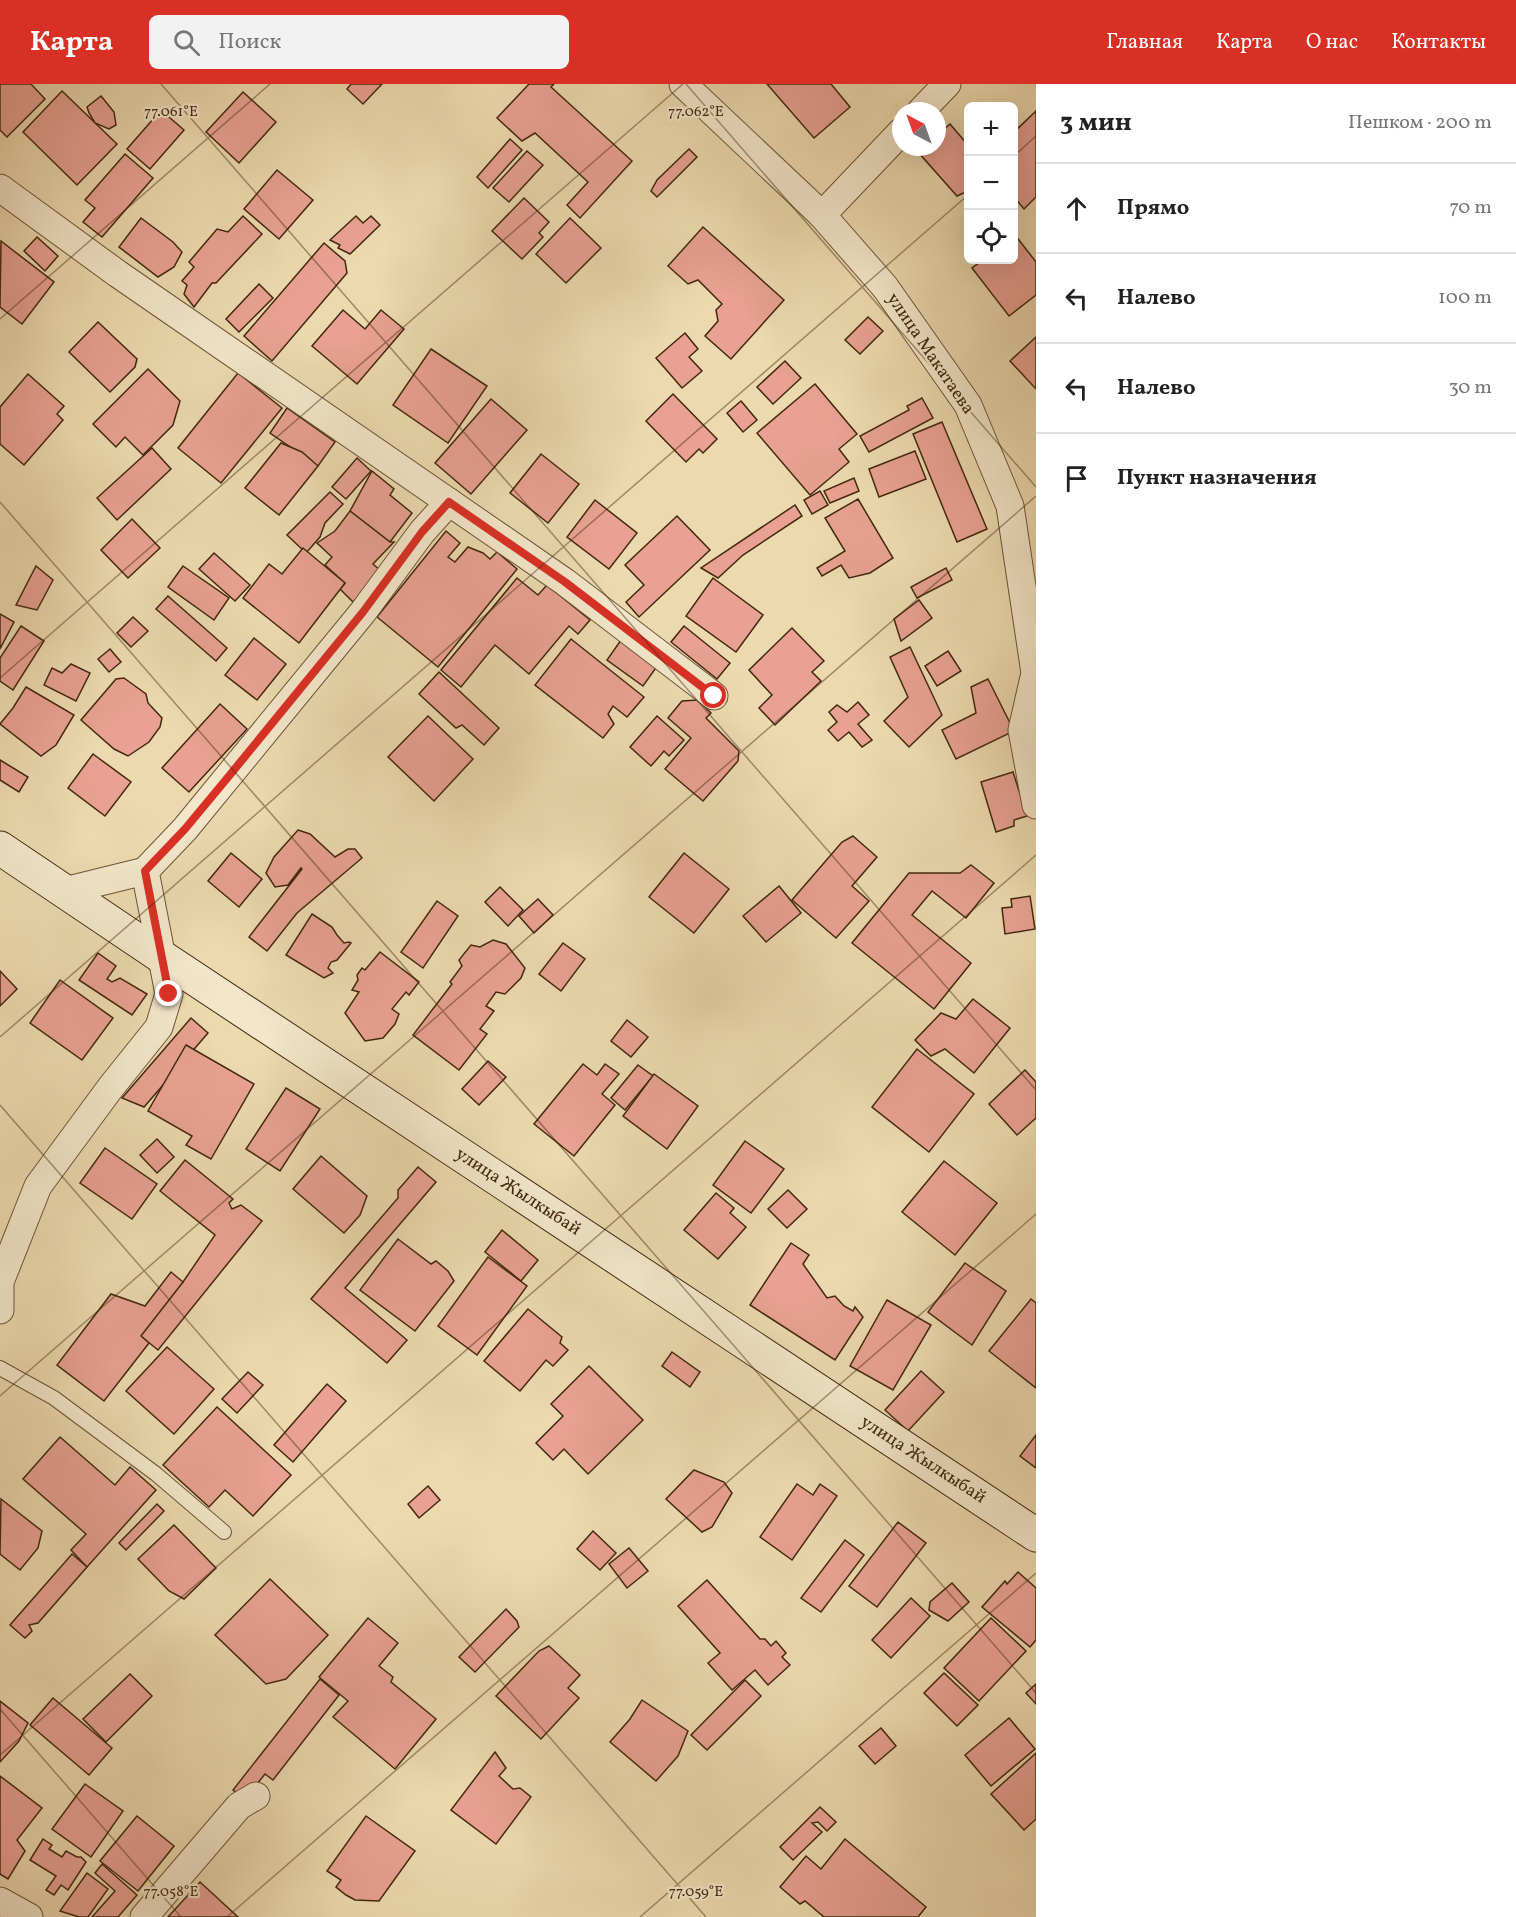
<!DOCTYPE html>
<html lang="ru">
<head>
<meta charset="utf-8">
<style>
	:root { --surface:#fff; --page:#f2f2f2; --text:#222; --muted:#767676; --line:#e0e0e0; --accent:#d93025 }
	body { margin:0; font-family:Vollkorn,serif; background:var(--page); color:var(--text) }
	.controls { position:absolute; right:18px; top:18px; display:grid; overflow:hidden; border-radius:9px; box-shadow:0 6px 24px #0002 }
	.controls button { width:54px; height:54px; display:grid; place-items:center; padding:0; border:0; border-bottom:2px solid var(--line); background:var(--surface); color:var(--text); font:30px sans-serif }
	.compass { position:absolute; left:892px; top:18px; width:54px; height:54px; border-radius:50%; background:var(--surface); box-shadow:0 6px 24px #0002; rotate:319deg }
	.stop { position:absolute; width:18px; height:18px; margin:-14px; border:4px solid #d93025; border-radius:50%; background:#fff }
	.stop.end { background:#d93025; border-color:#fff; box-shadow:0 2px 6px #0008 }
	.list { margin:0; padding:0; list-style:none }
	h2 { display:flex; justify-content:space-between; align-items:center; height:78px; margin:0; padding:0 24px; font-size:26px }
	h2 small { font-size:20px; font-weight:400; color:var(--muted) }
	.list li { display:grid; grid-template-columns:39px 1fr auto; gap:18px; align-items:center; box-sizing:border-box; height:90px; padding:0 24px; border-top:2px solid var(--line) }
	.list b { display:block; font-size:22px; white-space:nowrap }
	.list em { font-size:20px; font-style:normal; color:var(--muted) }
	.icon { flex:none; width:33px; height:33px; fill:none; stroke:currentColor; stroke-width:2; stroke-linecap:round; stroke-linejoin:round }
	.map { position:relative; flex:none; width:1036px; height:1833px; overflow:hidden }
	header { display:flex; align-items:center; gap:36px; box-sizing:border-box; height:84px; padding:0 30px; background:var(--accent); color:#fff }
	header strong { font-size:28px }
	nav { display:flex; gap:33px; margin-inline-start:auto; font-size:21px }
	.search { width:420px; height:54px; background:var(--page); display:flex; align-items:center; gap:15px; box-sizing:border-box; padding:0 21px; border-radius:9px; color:var(--muted); font-size:22px }
	main { display:flex }
	aside { flex:1; background:var(--surface) }
	.map>svg:first-child { display:block }
	.building { fill:#e8a192; stroke:#43280f; stroke-width:1.5 }
	.lines { fill:none; stroke-linecap:round; stroke-linejoin:round }
	.lane-casing { stroke:#6d5437; stroke-width:16 }
	.street-casing { stroke:#6d5437; stroke-width:29 }
	.secondary-casing { stroke:#43280f; stroke-width:35 }
	.lane { stroke:#f3e6ca; stroke-width:14 }
	.street { stroke:#f3e6ca; stroke-width:27 }
	.secondary { stroke:#f3e6ca; stroke-width:33 }
	.route { stroke:#d93025; stroke-width:8 }
	.ticks { fill:none; stroke:#43280f; stroke-width:1.5; stroke-opacity:0.45 }
	.labels { text-anchor:middle; dominant-baseline:central; stroke-width:4.5; stroke-linejoin:round; paint-order:stroke }
	.street-label { font-size:18px; fill:#43280f; stroke:#f3e6ca }
	.ticks-label { font-size:15px; text-anchor:middle; fill:#43280f; stroke:#f3e6ca; stroke-width:4.5; stroke-linejoin:round; paint-order:stroke }
</style>
</head>
<body>
<header>
<strong>Карта</strong>
<div class="search"><svg class="icon" aria-label="search" viewBox="0 0 24 24"><circle cx="10" cy="10" r="6"/><path d="M15 15l6 6"/></svg>Поиск</div>
<nav><a>Главная</a><a>Карта</a><a>О нас</a><a>Контакты</a></nav>
</header>
<main>
<div class="map">
<svg width="1036" height="1833" viewBox="0 0 1036 1833">
	<rect width="100%" height="100%" fill="#ecd9ae"/>
	<filter id="stains"><feTurbulence type="fractalNoise" baseFrequency=".00333" numOctaves="4"/><feColorMatrix values="0 0 0 0 .2 0 0 0 0 .09 0 0 0 0 .02 0 0 0 .5 -.17"/></filter>
	<radialGradient id="worn" r=".72"><stop offset=".6" stop-color="#630" stop-opacity="0"/><stop offset="1" stop-color="#630" stop-opacity=".3"/></radialGradient>
	<g class="building">
		<polygon points="0,0 31,0 45,15 7,53 0,46"/>
		<polygon points="351,0 382,0 363,20 347,5"/>
		<polygon points="529,0 554,0 551,3 632,77 580,134 567,121 588,98 535,49 522,57 497,34"/>
		<polygon points="767,0 831,0 850,23 814,54"/>
		<polygon points="62,7 117,60 77,101 23,48"/>
		<polygon points="243,8 276,38 239,79 206,48"/>
		<polygon points="101,12 114,28 116,41 109,45 95,39 89,29 87,23"/>
		<polygon points="161,26 184,46 150,85 127,65"/>
		<polygon points="1036,27 1036,113 1024,125 1014,113 1014,48"/>
		<polygon points="950,40 968,61 968,107 957,112 918,68 924,63 937,63 937,51"/>
		<polygon points="510,55 522,66 488,104 477,93"/>
		<polygon points="689,65 697,73 657,113 651,107 657,96"/>
		<polygon points="527,67 543,81 509,118 493,104"/>
		<polygon points="125,70 153,94 102,153 83,138 95,124 85,116"/>
		<polygon points="277,86 313,116 279,155 244,125"/>
		<polygon points="524,114 549,138 539,149 543,153 522,175 492,147"/>
		<polygon points="243,132 262,150 216,199 212,199 194,223 184,210 187,201 182,197 194,183 189,178 217,145 228,148"/>
		<polygon points="356,132 363,139 371,132 380,141 350,170 338,164 340,161 330,156"/>
		<polygon points="141,134 173,158 182,168 174,183 158,193 119,163"/>
		<polygon points="570,134 601,164 566,199 536,170"/>
		<polygon points="703,143 784,216 731,275 705,252 718,237 716,226 722,220 698,196 688,200 668,182"/>
		<polygon points="1015,151 1036,178 1036,211 1009,232 972,184 983,176 1014,176 1014,152"/>
		<polygon points="37,153 58,172 45,187 24,167"/>
		<polygon points="1,157 54,198 22,240 0,223"/>
		<polygon points="324,159 345,177 347,189 272,277 244,252"/>
		<polygon points="259,200 273,214 239,248 226,235"/>
		<polygon points="343,226 365,245 381,226 404,245 357,300 312,262"/>
		<polygon points="868,233 883,247 860,270 845,256"/>
		<polygon points="98,238 137,275 135,283 110,308 69,268"/>
		<polygon points="685,249 698,265 689,273 702,287 682,304 656,274"/>
		<polygon points="1036,253 1036,305 1010,277"/>
		<polygon points="431,265 487,302 448,359 393,321"/>
		<polygon points="785,277 801,294 773,320 757,303"/>
		<polygon points="148,285 180,317 173,341 143,371 125,353 116,363 93,340"/>
		<polygon points="238,289 282,324 221,399 178,364"/>
		<polygon points="28,290 64,322 57,330 63,336 24,381 0,360 0,323"/>
		<polygon points="815,300 857,350 839,365 849,378 810,411 757,349"/>
		<polygon points="673,310 717,355 703,369 699,365 686,378 646,337"/>
		<polygon points="922,314 933,334 869,368 860,352 909,326 907,322"/>
		<polygon points="491,315 527,346 471,410 435,379"/>
		<polygon points="741,317 757,336 743,348 727,329"/>
		<polygon points="287,324 335,358 318,382 270,349"/>
		<polygon points="942,338 987,445 957,458 913,350"/>
		<polygon points="281,359 302,368 318,382 279,431 245,404"/>
		<polygon points="152,364 171,385 117,436 97,414"/>
		<polygon points="915,367 926,395 879,413 869,385"/>
		<polygon points="541,370 579,400 548,439 510,409"/>
		<polygon points="357,374 371,387 346,415 332,403"/>
		<polygon points="372,387 394,405 390,411 412,429 390,458 350,427"/>
		<polygon points="854,394 859,407 830,419 824,407"/>
		<polygon points="820,407 828,421 812,430 804,416"/>
		<polygon points="330,408 343,420 325,439 320,453 306,469 287,451"/>
		<polygon points="858,415 893,474 870,489 849,494 841,481 822,492 817,484 845,467 825,434"/>
		<polygon points="595,416 637,449 609,485 567,453"/>
		<polygon points="795,421 802,432 743,471 718,494 701,484"/>
		<polygon points="350,427 390,458 394,458 373,480 382,488 353,518 340,505 345,499 325,481 332,473 317,459 335,447"/>
		<polygon points="677,432 710,466 639,533 626,518 644,501 625,481"/>
		<polygon points="132,435 160,464 128,494 101,466"/>
		<polygon points="446,447 460,459 448,473 455,478 468,463 483,469 490,475 497,468 517,485 438,583 377,533"/>
		<polygon points="303,464 345,499 299,559 243,514 269,480 282,490"/>
		<polygon points="214,469 250,501 235,517 199,485"/>
		<polygon points="36,482 53,496 37,526 16,521"/>
		<polygon points="183,482 229,514 214,536 168,503"/>
		<polygon points="946,484 952,496 917,514 911,503"/>
		<polygon points="517,494 538,511 547,501 590,536 578,550 569,542 529,590 495,561 461,603 441,586"/>
		<polygon points="713,494 763,531 736,568 686,532"/>
		<polygon points="168,512 227,564 216,577 156,525"/>
		<polygon points="919,516 932,534 901,557 894,535"/>
		<polygon points="0,530 14,538 0,565"/>
		<polygon points="133,533 148,547 131,563 117,549"/>
		<polygon points="21,542 44,557 13,606 0,597 0,574"/>
		<polygon points="684,542 730,579 717,595 671,558"/>
		<polygon points="792,544 824,577 812,588 821,597 775,641 759,624 772,611 749,586"/>
		<polygon points="254,554 286,580 257,616 225,591"/>
		<polygon points="571,555 644,613 627,633 613,622 608,630 614,640 603,654 535,601"/>
		<polygon points="621,556 658,581 643,602 607,576"/>
		<polygon points="910,563 942,631 909,663 884,637 908,613 890,573"/>
		<polygon points="110,565 121,578 109,588 98,575"/>
		<polygon points="948,567 961,587 937,602 925,582"/>
		<polygon points="71,580 90,589 76,617 44,601 52,584 62,589"/>
		<polygon points="439,588 499,644 484,661 462,641 456,644 419,610"/>
		<polygon points="124,594 146,610 148,619 162,634 160,643 149,658 128,672 114,665 81,636 116,595"/>
		<polygon points="988,595 1014,647 956,675 942,646 976,629 971,603"/>
		<polygon points="26,603 74,631 56,661 41,672 0,640 13,624"/>
		<polygon points="698,616 711,629 706,634 739,667 738,677 703,717 665,685 691,654 668,634 682,617"/>
		<polygon points="858,618 869,631 858,640 872,656 862,663 849,648 838,657 828,646 837,638 829,628 837,621 847,628"/>
		<polygon points="220,620 247,645 189,708 162,684"/>
		<polygon points="428,632 473,675 434,717 388,673"/>
		<polygon points="657,632 684,656 669,672 664,667 651,682 630,663"/>
		<polygon points="93,670 131,698 105,732 68,704"/>
		<polygon points="0,676 28,693 19,708 0,696"/>
		<polygon points="1013,688 1027,732 1014,736 1014,742 996,748 981,698"/>
		<polygon points="298,746 310,750 335,773 348,765 355,765 362,774 297,829 267,867 249,853 302,785 301,784 288,801 275,803 266,789 274,773"/>
		<polygon points="853,752 877,773 852,802 869,817 836,854 792,816 842,758"/>
		<polygon points="231,769 262,795 239,823 208,797"/>
		<polygon points="684,769 729,805 694,849 649,813"/>
		<polygon points="971,781 994,799 966,834 932,807 912,831 971,879 934,925 852,859 909,789 960,789"/>
		<polygon points="779,802 801,829 766,858 743,832"/>
		<polygon points="500,803 523,826 508,842 485,818"/>
		<polygon points="1030,812 1035,845 1005,850 1002,824 1012,823 1011,815"/>
		<polygon points="538,815 553,831 534,849 519,832"/>
		<polygon points="437,817 458,832 423,884 401,868"/>
		<polygon points="312,830 332,843 337,851 344,859 349,858 351,859 337,876 331,878 328,884 333,889 324,894 286,871"/>
		<polygon points="493,856 506,860 525,884 521,894 505,910 496,908 486,922 494,927 480,945 487,950 459,986 413,951 452,900 450,898 462,882 459,876 471,861 480,863"/>
		<polygon points="563,859 585,875 561,907 539,890"/>
		<polygon points="380,868 419,898 409,911 406,908 392,925 399,930 395,940 383,954 365,957 345,929 359,908 352,906 358,896 357,891 362,884 365,886"/>
		<polygon points="98,869 116,882 107,895 112,898 120,894 147,910 132,931 79,896"/>
		<polygon points="0,887 17,905 0,922"/>
		<polygon points="60,896 113,934 82,976 30,939"/>
		<polygon points="973,915 1010,944 974,989 945,965 931,972 915,956 941,929 956,935"/>
		<polygon points="191,934 208,949 144,1023 122,1014"/>
		<polygon points="627,936 648,953 631,973 611,957"/>
		<polygon points="186,961 254,1000 211,1075 186,1061 192,1052 148,1027"/>
		<polygon points="917,965 974,1010 929,1068 872,1023"/>
		<polygon points="488,977 506,993 479,1021 462,1005"/>
		<polygon points="583,980 597,991 605,980 619,990 602,1010 615,1021 574,1072 534,1040"/>
		<polygon points="638,981 653,992 625,1026 611,1014"/>
		<polygon points="1025,986 1036,998 1036,1034 1017,1051 989,1020"/>
		<polygon points="654,990 698,1022 667,1065 623,1032"/>
		<polygon points="286,1004 320,1025 280,1087 246,1065"/>
		<polygon points="157,1055 174,1073 157,1089 140,1071"/>
		<polygon points="745,1057 784,1085 751,1129 713,1101"/>
		<polygon points="105,1064 157,1100 132,1135 80,1099"/>
		<polygon points="321,1072 367,1112 360,1131 344,1149 293,1105"/>
		<polygon points="185,1076 233,1115 229,1119 232,1125 241,1121 262,1137 158,1266 136,1248 183,1198 215,1151 160,1107"/>
		<polygon points="944,1077 997,1119 955,1171 902,1128"/>
		<polygon points="418,1083 436,1098 345,1204 407,1256 387,1279 311,1215 398,1114 398,1106"/>
		<polygon points="788,1106 807,1125 787,1144 768,1125"/>
		<polygon points="716,1109 734,1124 730,1129 746,1143 718,1175 684,1146"/>
		<polygon points="502,1146 538,1176 521,1197 485,1168"/>
		<polygon points="398,1155 431,1180 436,1177 448,1187 454,1197 415,1247 360,1206"/>
		<polygon points="791,1159 809,1171 803,1180 827,1214 835,1212 844,1222 853,1227 855,1223 863,1233 835,1276 750,1221"/>
		<polygon points="488,1173 527,1202 477,1271 438,1242"/>
		<polygon points="965,1179 1006,1207 972,1261 928,1228"/>
		<polygon points="171,1188 183,1198 141,1252 149,1259 104,1317 57,1281 111,1210 145,1222"/>
		<polygon points="1031,1215 1036,1219 1036,1304 989,1267"/>
		<polygon points="887,1216 931,1241 893,1306 850,1282"/>
		<polygon points="528,1225 562,1253 560,1259 568,1266 553,1282 546,1276 520,1307 484,1277"/>
		<polygon points="167,1263 214,1305 174,1350 126,1307"/>
		<polygon points="672,1268 700,1288 690,1303 662,1282"/>
		<polygon points="589,1282 643,1336 588,1390 564,1365 553,1376 536,1359 563,1332 551,1320"/>
		<polygon points="921,1287 944,1308 908,1347 885,1326"/>
		<polygon points="248,1288 263,1301 237,1329 222,1315"/>
		<polygon points="327,1300 346,1317 293,1378 274,1361"/>
		<polygon points="217,1323 291,1391 253,1432 225,1406 209,1423 163,1381"/>
		<polygon points="1036,1351 1036,1384 1020,1372"/>
		<polygon points="60,1353 115,1401 130,1383 156,1406 87,1483 71,1466 86,1450 23,1395"/>
		<polygon points="694,1386 724,1398 732,1409 712,1443 702,1448 666,1415"/>
		<polygon points="797,1400 813,1411 820,1400 837,1412 792,1476 760,1453"/>
		<polygon points="428,1402 440,1416 419,1434 408,1420"/>
		<polygon points="1,1415 42,1447 38,1464 20,1486 0,1470"/>
		<polygon points="157,1420 164,1427 126,1466 119,1459"/>
		<polygon points="898,1438 926,1459 877,1523 849,1502"/>
		<polygon points="174,1441 216,1484 184,1515 169,1507 138,1475"/>
		<polygon points="593,1447 616,1469 600,1486 577,1465"/>
		<polygon points="845,1456 864,1471 821,1528 801,1514"/>
		<polygon points="629,1464 648,1487 627,1504 609,1480"/>
		<polygon points="72,1470 87,1483 38,1539 29,1541 32,1547 25,1554 10,1541"/>
		<polygon points="1018,1488 1036,1504 1036,1556 1030,1563 982,1523 1005,1497 1007,1500"/>
		<polygon points="270,1495 328,1551 286,1595 266,1600 215,1551"/>
		<polygon points="707,1496 760,1555 765,1555 771,1562 776,1557 786,1569 782,1573 790,1581 768,1601 755,1586 732,1606 708,1579 720,1569 678,1522"/>
		<polygon points="952,1499 969,1518 948,1537 929,1526 930,1518"/>
		<polygon points="911,1514 930,1532 891,1574 872,1556"/>
		<polygon points="506,1525 517,1537 519,1543 475,1588 459,1573"/>
		<polygon points="368,1534 398,1559 379,1582 393,1593 391,1598 436,1635 395,1685 333,1633 348,1617 319,1593"/>
		<polygon points="991,1534 1026,1567 979,1617 944,1584"/>
		<polygon points="549,1562 580,1591 568,1604 579,1614 541,1655 496,1612 539,1567"/>
		<polygon points="944,1589 978,1621 957,1642 924,1609"/>
		<polygon points="130,1590 152,1612 106,1658 83,1635"/>
		<polygon points="320,1595 339,1611 273,1696 265,1690 245,1715 233,1706"/>
		<polygon points="745,1596 761,1612 707,1666 691,1651"/>
		<polygon points="1036,1600 1036,1620 1026,1609"/>
		<polygon points="53,1614 112,1664 89,1691 30,1641"/>
		<polygon points="642,1616 688,1647 678,1672 656,1697 610,1658 630,1635"/>
		<polygon points="0,1617 28,1639 19,1657 0,1678"/>
		<polygon points="1009,1634 1035,1665 991,1702 965,1671"/>
		<polygon points="881,1644 896,1662 875,1680 859,1662"/>
		<polygon points="495,1668 506,1684 499,1692 513,1705 520,1704 531,1713 496,1760 451,1726"/>
		<polygon points="1036,1669 1036,1735 1024,1746 991,1710"/>
		<polygon points="0,1692 42,1724 17,1756 25,1767 8,1795 0,1790"/>
		<polygon points="85,1700 123,1727 91,1773 52,1745"/>
		<polygon points="820,1723 836,1738 827,1747 818,1738 812,1739 822,1748 793,1776 780,1763"/>
		<polygon points="137,1732 174,1762 138,1807 100,1777"/>
		<polygon points="366,1732 415,1767 379,1817 355,1816 346,1811 336,1803 341,1796 327,1787"/>
		<polygon points="43,1755 52,1761 49,1765 62,1773 66,1767 77,1773 81,1773 86,1778 68,1806 61,1801 54,1811 46,1806 56,1792 30,1776"/>
		<polygon points="845,1755 926,1823 918,1833 824,1833 805,1817 800,1820 780,1803 806,1772 821,1785"/>
		<polygon points="102,1780 137,1811 118,1833 92,1833 115,1807 95,1789"/>
		<polygon points="87,1789 108,1805 88,1833 79,1833 60,1827"/>
		<polygon points="200,1798 238,1833 168,1833"/>
	</g>
	<g class="lines">
		<g class="lane-casing">
			<polyline id="lane" points="0,1284 54,1314 156,1390 224,1448"/>
		</g>
		<g class="street-casing">
			<g id="street">
				<polyline points="683,0 822,131 885,203 968,321 1010,422 1035,589 1022,646 1036,721"/>
				<polyline points="921,27 947,0"/>
				<polyline points="0,104 118,190 565,498 714,612"/>
				<polyline points="822,131 901,48"/>
				<polyline points="64,807 145,787"/>
				<polyline points="0,1226 0,1198 38,1102 111,1003 159,943 169,910 145,787 185,745 363,528 422,448 449,418"/>
				<polyline points="0,1817 29,1833"/>
				<polyline points="144,1833 239,1722 256,1712"/>
			</g>
		</g>
		<g class="secondary-casing">
			<polyline id="secondary" points="0,764 162,873 1036,1451"/>
		</g>
		<use href="#lane" class="lane"/>
		<use href="#street" class="street"/>
		<use href="#secondary" class="secondary"/>
	</g>
	<g class="lines">
		<polyline class="route" points="169,910 145,787 185,745 229,692 363,528 422,448 449,418 565,498 714,612"/>
	</g>
	<path class="ticks" d="M161,0l875,1006M686,0l350,403M1014,72l22,-20M0,235l270,-235M0,418l1036,1191M0,594l683,-594M0,953l968,-842M0,1021l706,812M0,1312l1036,-900M0,1625l181,208M0,1671l1036,-900M227,1833l809,-703M640,1833l396,-344"/>
	<g class="labels">
		<g class="street-label">
			<text transform="translate(930 270) rotate(56)">улица Макатаева</text>
			<text transform="translate(518 1108) rotate(33)">улица Жылкыбай</text>
			<text transform="translate(923 1376) rotate(33)">улица Жылкыбай</text>
		</g>
	</g>
	<g class="ticks-label">
		<text x="171" y="32">77.061°E</text>
		<text x="696" y="32">77.062°E</text>
		<text x="171" y="1812">77.058°E</text>
		<text x="696" y="1812">77.059°E</text>
	</g>
	<rect width="100%" height="100%" filter="url(#stains)"/>
	<rect width="100%" height="100%" fill="url(#worn)"/>
</svg>
<div class="controls">
<button>+</button>
<button>−</button>
<button><svg class="icon" aria-label="locate" viewBox="0 0 24 24"><circle cx="12" cy="12" r="6"/><path d="M12 2v4M12 18v4M2 12h4M18 12h4"/></svg></button>
</div>
<svg class="compass" viewBox="-18 -18 36 36"><path d="M0-13l5 13h-10z" fill="#e53935"/><path d="M0 13l5-13h-10z" fill="#767676"/></svg>
<div class="stop" style="left:714px;top:612px"></div>
<div class="stop end" style="left:169px;top:910px"></div>
</div>
<aside>
<h2>3 мин<small>Пешком · 200 m</small></h2>
<ul class="list">
<li><svg class="icon" aria-label="ahead" viewBox="0 0 24 24"><path d="M12 20V5M6 11l6-6 6 6"/></svg><div><b>Прямо</b></div><em>70 m</em></li>
<li><svg class="icon" aria-label="left" viewBox="0 0 24 24"><path d="M17 20v-9H6M10 6l-5 5 5 5"/></svg><div><b>Налево</b></div><em>100 m</em></li>
<li><svg class="icon" aria-label="left" viewBox="0 0 24 24"><path d="M17 20v-9H6M10 6l-5 5 5 5"/></svg><div><b>Налево</b></div><em>30 m</em></li>
<li><svg class="icon" aria-label="arrive" viewBox="0 0 24 24"><path d="M6 21V4h12l-3 4 3 4H6"/></svg><div><b>Пункт назначения</b></div></li>
</ul>
</aside>
</main>
</body>
</html>
